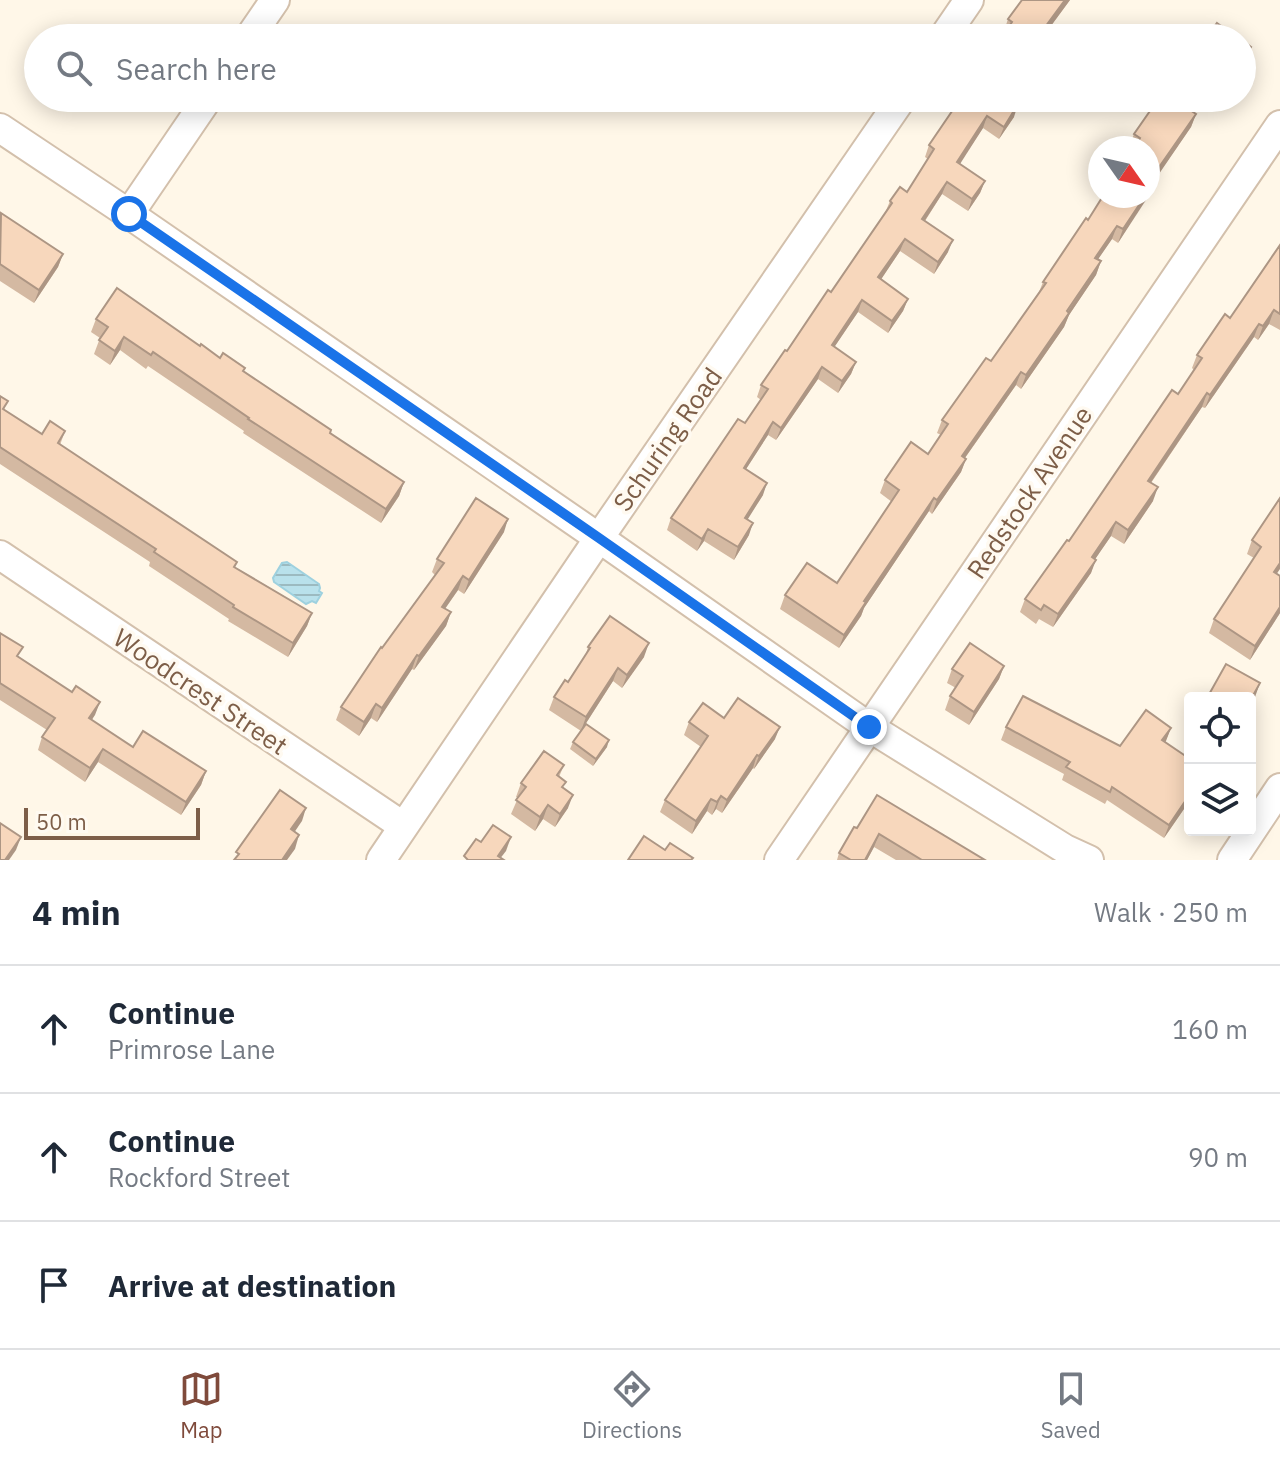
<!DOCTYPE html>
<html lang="en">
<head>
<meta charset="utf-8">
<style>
	:root { --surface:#fff; --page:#f2f2f3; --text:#1f2937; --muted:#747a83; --line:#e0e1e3; --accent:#7f4a3b }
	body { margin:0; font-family:"IBM Plex Sans",sans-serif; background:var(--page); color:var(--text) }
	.controls { position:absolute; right:24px; bottom:24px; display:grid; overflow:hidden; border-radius:8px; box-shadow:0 4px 20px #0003 }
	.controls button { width:72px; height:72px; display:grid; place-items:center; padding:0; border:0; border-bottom:2px solid var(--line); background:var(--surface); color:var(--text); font:40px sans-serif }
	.compass { position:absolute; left:1088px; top:136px; width:72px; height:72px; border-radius:50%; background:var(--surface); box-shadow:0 4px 20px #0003; rotate:124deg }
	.scale { position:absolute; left:24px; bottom:20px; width:176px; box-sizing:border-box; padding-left:8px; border:4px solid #7d5e48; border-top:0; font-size:22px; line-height:28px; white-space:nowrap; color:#7d5e48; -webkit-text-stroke:6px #fffaf1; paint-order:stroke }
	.stop { position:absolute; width:24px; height:24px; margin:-18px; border:6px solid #1a73e8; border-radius:50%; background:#fff }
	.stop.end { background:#1a73e8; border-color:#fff; box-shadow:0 2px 8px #0008 }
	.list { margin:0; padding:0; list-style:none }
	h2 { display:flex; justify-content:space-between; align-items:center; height:104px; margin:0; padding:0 32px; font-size:34px }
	h2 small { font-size:26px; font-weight:400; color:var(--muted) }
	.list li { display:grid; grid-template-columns:52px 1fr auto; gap:24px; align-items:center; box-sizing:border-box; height:128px; padding:0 32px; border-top:2px solid var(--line) }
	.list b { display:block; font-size:30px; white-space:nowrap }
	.list p { margin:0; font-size:26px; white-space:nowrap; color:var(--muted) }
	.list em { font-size:26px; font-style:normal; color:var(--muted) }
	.icon { flex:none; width:44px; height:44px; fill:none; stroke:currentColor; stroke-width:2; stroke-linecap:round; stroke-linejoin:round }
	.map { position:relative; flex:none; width:1280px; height:860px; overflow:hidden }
	.search { position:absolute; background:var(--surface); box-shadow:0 4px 20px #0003; left:24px; right:24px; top:24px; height:88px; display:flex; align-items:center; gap:20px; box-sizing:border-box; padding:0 28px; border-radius:44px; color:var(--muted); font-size:30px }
	.sheet { height:488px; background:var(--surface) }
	nav { display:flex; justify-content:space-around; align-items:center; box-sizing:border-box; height:112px; border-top:2px solid var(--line); background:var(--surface); font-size:22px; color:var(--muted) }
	nav a { display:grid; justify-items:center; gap:4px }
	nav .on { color:var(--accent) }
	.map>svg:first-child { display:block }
	.water { fill:url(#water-rules); stroke:#9ed1df; stroke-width:2 }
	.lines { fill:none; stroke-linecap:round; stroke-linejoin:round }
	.street-casing { stroke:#d3c0ac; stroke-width:32 }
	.street { stroke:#fff; stroke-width:28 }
	.wall { fill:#d4b9a2 }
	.shaded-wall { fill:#ad9684 }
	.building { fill:#f7d7bc; stroke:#ad9684; stroke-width:2 }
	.route { stroke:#1a73e8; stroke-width:10 }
	.labels { text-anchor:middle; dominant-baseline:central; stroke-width:7; stroke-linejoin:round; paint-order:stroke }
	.street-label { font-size:26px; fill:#7d5e48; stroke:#fffaf1 }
</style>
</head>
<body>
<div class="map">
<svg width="1280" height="860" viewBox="0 0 1280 860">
	<defs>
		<pattern id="water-rules" width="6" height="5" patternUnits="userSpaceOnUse" patternTransform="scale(2)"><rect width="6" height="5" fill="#b9e1eb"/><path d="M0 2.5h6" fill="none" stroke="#9cbac0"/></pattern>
	</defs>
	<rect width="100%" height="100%" fill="#fff7e8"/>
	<polygon class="water" points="287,562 319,584 320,588 319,591 322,593 316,603 312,601 306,604 274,582 273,578 282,563"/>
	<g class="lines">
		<g class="street-casing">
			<g id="street">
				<polyline points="249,38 275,0"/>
				<polyline points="943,38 969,0"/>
				<polyline points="0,128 129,214 599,538 869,727 1065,849 1089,860"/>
				<polyline points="129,214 208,98"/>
				<polyline points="0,555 403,826"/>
				<polyline points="381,860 599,538 902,98"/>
				<polyline points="779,860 1280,125"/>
				<polyline points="1232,860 1280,788"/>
			</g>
		</g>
		<use href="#street" class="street"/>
	</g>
	<g class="wall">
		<polygon points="1022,0 1070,0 1042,38 1001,38 1005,32 1004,31 1008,19"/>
		<polygon points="961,98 1014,117 999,139 983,128 959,164 985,181 980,193 968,211 942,194 925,221 948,252 934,274 900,251 881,279 908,299 903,311 888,333 858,312 834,347 856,362 851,374 838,393 818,379 776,440 768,435 746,469 763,495 747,519 749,535 734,560 704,541 697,551 667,530 671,518 745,423 761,400 757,397 761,385 831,292 885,213 890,201 907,192 928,159 925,157 929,145"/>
		<polygon points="1196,114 1191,127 1150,186 1148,194 1148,148 1129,147 1134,134"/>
		<polygon points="1103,196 1147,196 1118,243 1112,239 1098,259 1101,261 1096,275 1069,315 1064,327 1021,389 1016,385 965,458 966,459 961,472 932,514 929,511 864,608 861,616 839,648 780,609 785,595 837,583 892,502 880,493 885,480 928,454 941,435 937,433 942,420 991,361 1039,292 1043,282 1088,220"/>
		<polygon points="0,214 63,254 58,267 34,303 0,281"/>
		<polygon points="1280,245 1280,330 1269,324 1258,340 1254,337 1205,408 1202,407 1151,483 1153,501 1124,544 1111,536 1095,559 1091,573 1053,627 1039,619 1036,624 1020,612 1025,599 1178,394 1194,370 1192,368 1197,355 1230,318"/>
		<polygon points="96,319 200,346 244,371 331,430 330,433 404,482 399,496 381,523 243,433 244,431 148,366 146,369 120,350 110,365 94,354 100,338 91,332"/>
		<polygon points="0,396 5,410 42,434 65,431 60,445 237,562 235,567 312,613 307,626 288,657 228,621 229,619 149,566 150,562 0,464"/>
		<polygon points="1280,498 1277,574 1280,613 1250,660 1209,633 1214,619 1254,558 1247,554 1252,540"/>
		<polygon points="504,532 464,594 458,590 445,609 451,612 446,626 414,670 412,669 377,722 371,718 359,736 336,720 341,707 435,575 432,572 437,559"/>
		<polygon points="0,633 19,657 72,692 100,702 92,720 133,747 206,771 201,785 181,815 98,762 85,782 38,750 42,737 47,730 0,700"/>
		<polygon points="588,647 644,657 622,688 613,681 581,731 549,710 554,697 568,682 586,654"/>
		<polygon points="1004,666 999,679 969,725 945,710 950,696 956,688 947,683 952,669"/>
		<polygon points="724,718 775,739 754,769 753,768 722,813 716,809 712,815 707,811 692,834 660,812 665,800 701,747 684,735 689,722"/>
		<polygon points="1006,727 1120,746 1171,728 1165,742 1190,759 1190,808 1186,806 1164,838 1107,800 1105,804 1062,780 1064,774 1001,740"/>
		<polygon points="573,742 607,747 593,766 570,749"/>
		<polygon points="564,765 559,777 564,788 568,808 555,827 543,819 535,831 511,814 518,798 516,797 521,783"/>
		<polygon points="857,828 985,860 896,860 874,847 867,860 837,860 839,853"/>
	</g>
	<g class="shaded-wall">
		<polygon points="1065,0 1070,0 1042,38 1037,38"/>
		<polygon points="1251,47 1246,60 1242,66 1242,60"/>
		<polygon points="1018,104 1014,117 999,139 1004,127"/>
		<polygon points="1196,114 1191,127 1148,190 1148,183"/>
		<polygon points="987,116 983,128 953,175 957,162"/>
		<polygon points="985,181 980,193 968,211 972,199"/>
		<polygon points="947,182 942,194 918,231 922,219"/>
		<polygon points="1145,196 1147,196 1146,200 1118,243 1123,229"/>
		<polygon points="1117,226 1112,239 1090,271 1095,258"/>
		<polygon points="905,239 900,251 874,290 878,277"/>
		<polygon points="953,240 948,252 934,274 938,262"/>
		<polygon points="63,254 58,267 34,303 39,290"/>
		<polygon points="1101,261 1096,275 1069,315 1064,327 1021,389 1026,375"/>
		<polygon points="908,299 903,311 888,333 892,321"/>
		<polygon points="862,300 858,312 827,358 832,345"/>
		<polygon points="1274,310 1269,324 1258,340 1263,326"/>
		<polygon points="1259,324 1254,337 1205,408 1210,395"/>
		<polygon points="124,337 120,350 110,365 115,351"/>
		<polygon points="856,362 851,374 838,393 842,381"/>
		<polygon points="822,367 818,379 776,440 781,428"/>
		<polygon points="1021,372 1016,385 957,469 962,456"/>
		<polygon points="1207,393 1202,407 1143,494 1148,481"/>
		<polygon points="773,422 768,435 739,480 744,468"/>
		<polygon points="966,459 961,472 932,514 937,500"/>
		<polygon points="404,482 399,496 381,523 386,509"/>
		<polygon points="767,483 763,495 741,530 745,518"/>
		<polygon points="1158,487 1153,501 1124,544 1128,530"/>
		<polygon points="934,498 929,511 864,608 861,616 839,648 844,635 864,601"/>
		<polygon points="508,519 504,532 464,594 469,580"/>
		<polygon points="1116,522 1111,536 1087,571 1092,557"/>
		<polygon points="753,523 749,535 734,560 738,547"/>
		<polygon points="708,529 704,541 697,551 702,539"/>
		<polygon points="1096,560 1091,573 1053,627 1058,614"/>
		<polygon points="1280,563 1280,569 1269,585 1274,572"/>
		<polygon points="463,576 458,590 437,620 442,607"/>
		<polygon points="1280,607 1280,613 1250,660 1255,646"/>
		<polygon points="451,612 446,626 414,670 419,656"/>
		<polygon points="312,613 307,626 288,657 293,643"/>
		<polygon points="649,643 644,657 622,688 627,675"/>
		<polygon points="417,655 412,669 377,722 382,708"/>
		<polygon points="1004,666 999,679 969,725 974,712"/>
		<polygon points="618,668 613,681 581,731 586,717"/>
		<polygon points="1260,683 1255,697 1250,706 1250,701"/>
		<polygon points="100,702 95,715 84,731 89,718"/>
		<polygon points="376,704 371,718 359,736 364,722"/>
		<polygon points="780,727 775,739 754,769 759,756"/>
		<polygon points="1171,728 1166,741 1157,753 1162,740"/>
		<polygon points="609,740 607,747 593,766 596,759"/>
		<polygon points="103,749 98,762 85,782 90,768"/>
		<polygon points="757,755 753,768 722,813 727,800"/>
		<polygon points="206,771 201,785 181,815 186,802"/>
		<polygon points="1190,794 1186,806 1164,838 1169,825"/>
		<polygon points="573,795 568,808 555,827 560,814"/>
		<polygon points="721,796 716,809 712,815 717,802"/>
		<polygon points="711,799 707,811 692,834 696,821"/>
		<polygon points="548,805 543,819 535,831 540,817"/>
		<polygon points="306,808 302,821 287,843 291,829"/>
		<polygon points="879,834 874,847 867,860 865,860"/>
		<polygon points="299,835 295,849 287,860 282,860"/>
		<polygon points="21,837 16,850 9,860 5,860"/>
		<polygon points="511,837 506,851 499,860 498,856"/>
	</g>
	<g class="building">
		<polygon points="1022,0 1065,0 1037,38 1001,38 1012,22 1008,19"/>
		<polygon points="1217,23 1238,38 1206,38"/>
		<polygon points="1242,40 1251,47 1242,60"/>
		<polygon points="961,98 1009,98 1018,104 1004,127 987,116 957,162 985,181 972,199 947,182 922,219 953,240 938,262 905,239 878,277 908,299 892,321 862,300 832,345 856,362 842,381 822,367 781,428 773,422 744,468 767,483 745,518 753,523 738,547 708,529 702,539 671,518 738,419 745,423 768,389 761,385 785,350 787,351 828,290 831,292 892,203 890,201 900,187 907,192 934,149 929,145"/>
		<polygon points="1159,98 1172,98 1196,114 1148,183 1148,148 1134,148 1140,138 1134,134"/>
		<polygon points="1103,196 1145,196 1123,229 1117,226 1095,258 1101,261 1067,311 1069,313 1026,375 1021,372 962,456 966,459 937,500 934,498 864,601 866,602 844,635 785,595 807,563 837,583 899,490 885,480 911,442 928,454 948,424 942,420 986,358 991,361 1046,283 1043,282 1086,218 1088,220"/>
		<polygon points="1,213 63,254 39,290 0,264"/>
		<polygon points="1280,245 1280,314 1274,310 1263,326 1259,324 1210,395 1207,393 1148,481 1158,487 1128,530 1116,522 1092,557 1096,560 1058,614 1044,605 1041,610 1025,599 1067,540 1069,541 1172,390 1178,394 1202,358 1197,355 1225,314 1230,318"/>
		<polygon points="117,288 200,346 201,344 220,358 223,353 245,368 243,371 331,430 330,433 404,482 386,509 248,419 249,418 153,352 151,355 124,337 115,351 99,340 108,327 96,319"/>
		<polygon points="0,396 8,401 3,409 42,434 50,421 65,431 58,443 237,562 234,567 312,613 293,643 233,607 234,605 154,552 156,549 0,447"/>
		<polygon points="476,498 508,519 469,580 463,576 442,607 451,612 419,656 417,655 382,708 376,704 364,722 341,707 381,647 382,648 444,563 437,559"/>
		<polygon points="1280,498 1280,563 1274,572 1280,576 1280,607 1255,646 1214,619 1261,547 1252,540"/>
		<polygon points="610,616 649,643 627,675 618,668 586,717 554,697 565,680 568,682 590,648 588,647"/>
		<polygon points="0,633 23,647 17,656 72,692 76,686 100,702 89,718 133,747 143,731 206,771 186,802 103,749 90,768 42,737 55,718 0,683"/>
		<polygon points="970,643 1004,666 974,712 950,696 963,676 952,669"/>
		<polygon points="1226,664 1260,683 1250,701 1250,698 1207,698"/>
		<polygon points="1023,696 1120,746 1146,710 1171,728 1162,740 1190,759 1190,794 1169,825 1112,787 1110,792 1066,767 1070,762 1006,727"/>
		<polygon points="738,698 780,727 759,756 757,755 727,800 721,796 717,802 711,799 696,821 665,800 708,736 689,722 703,703 724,718"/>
		<polygon points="586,724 609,740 596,759 573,742"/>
		<polygon points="544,751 564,765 557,775 566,782 562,787 573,795 560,814 548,805 540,817 516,800 526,787 521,783"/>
		<polygon points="280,790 306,808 291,829 299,835 282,860 234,860 239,854 236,852"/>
		<polygon points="877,795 985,860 922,860 879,834 865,860 851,860 839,853 854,827 857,828"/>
		<polygon points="0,823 21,837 5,860 0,860"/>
		<polygon points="493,825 511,837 498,856 504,860 468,860 464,856 476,839 481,842"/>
		<polygon points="644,836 665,850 670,843 693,858 691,860 628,860"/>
	</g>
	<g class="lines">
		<polyline class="route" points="129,214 599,538 869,727"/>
	</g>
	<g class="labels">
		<g class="street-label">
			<text transform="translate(667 439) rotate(-55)">Schuring Road</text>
			<text transform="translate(1029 492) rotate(-56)">Redstock Avenue</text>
			<text transform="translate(201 691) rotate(34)">Woodcrest Street</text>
		</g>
	</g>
</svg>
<div class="controls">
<button><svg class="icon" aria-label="locate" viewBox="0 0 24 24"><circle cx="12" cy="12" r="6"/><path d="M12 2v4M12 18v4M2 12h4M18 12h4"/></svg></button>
<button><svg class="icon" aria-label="layers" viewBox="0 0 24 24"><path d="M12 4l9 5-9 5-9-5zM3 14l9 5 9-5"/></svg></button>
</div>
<svg class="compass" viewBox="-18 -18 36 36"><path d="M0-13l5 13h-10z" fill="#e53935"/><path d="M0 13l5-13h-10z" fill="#747a83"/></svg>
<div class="scale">50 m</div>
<div class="stop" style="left:129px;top:214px"></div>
<div class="stop end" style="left:869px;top:727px"></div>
<div class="search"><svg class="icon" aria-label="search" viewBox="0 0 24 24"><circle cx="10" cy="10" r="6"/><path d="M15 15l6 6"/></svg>Search here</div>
</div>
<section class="sheet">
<h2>4 min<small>Walk · 250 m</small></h2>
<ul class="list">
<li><svg class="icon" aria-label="ahead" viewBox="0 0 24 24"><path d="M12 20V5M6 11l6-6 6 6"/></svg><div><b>Continue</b><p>Primrose Lane</p></div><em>160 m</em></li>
<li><svg class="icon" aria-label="ahead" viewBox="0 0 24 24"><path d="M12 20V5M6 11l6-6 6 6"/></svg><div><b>Continue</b><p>Rockford Street</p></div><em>90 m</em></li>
<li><svg class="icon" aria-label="arrive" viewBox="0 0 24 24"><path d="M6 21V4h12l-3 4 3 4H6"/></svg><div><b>Arrive at destination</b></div></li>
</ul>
</section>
<nav>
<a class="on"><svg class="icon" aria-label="map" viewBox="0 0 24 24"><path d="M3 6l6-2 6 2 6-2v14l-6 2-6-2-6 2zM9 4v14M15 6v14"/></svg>Map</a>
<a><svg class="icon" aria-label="directions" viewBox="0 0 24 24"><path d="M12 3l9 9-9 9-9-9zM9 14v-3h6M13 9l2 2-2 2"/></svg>Directions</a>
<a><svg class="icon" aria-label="saved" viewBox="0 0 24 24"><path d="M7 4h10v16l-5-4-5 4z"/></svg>Saved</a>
</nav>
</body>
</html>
